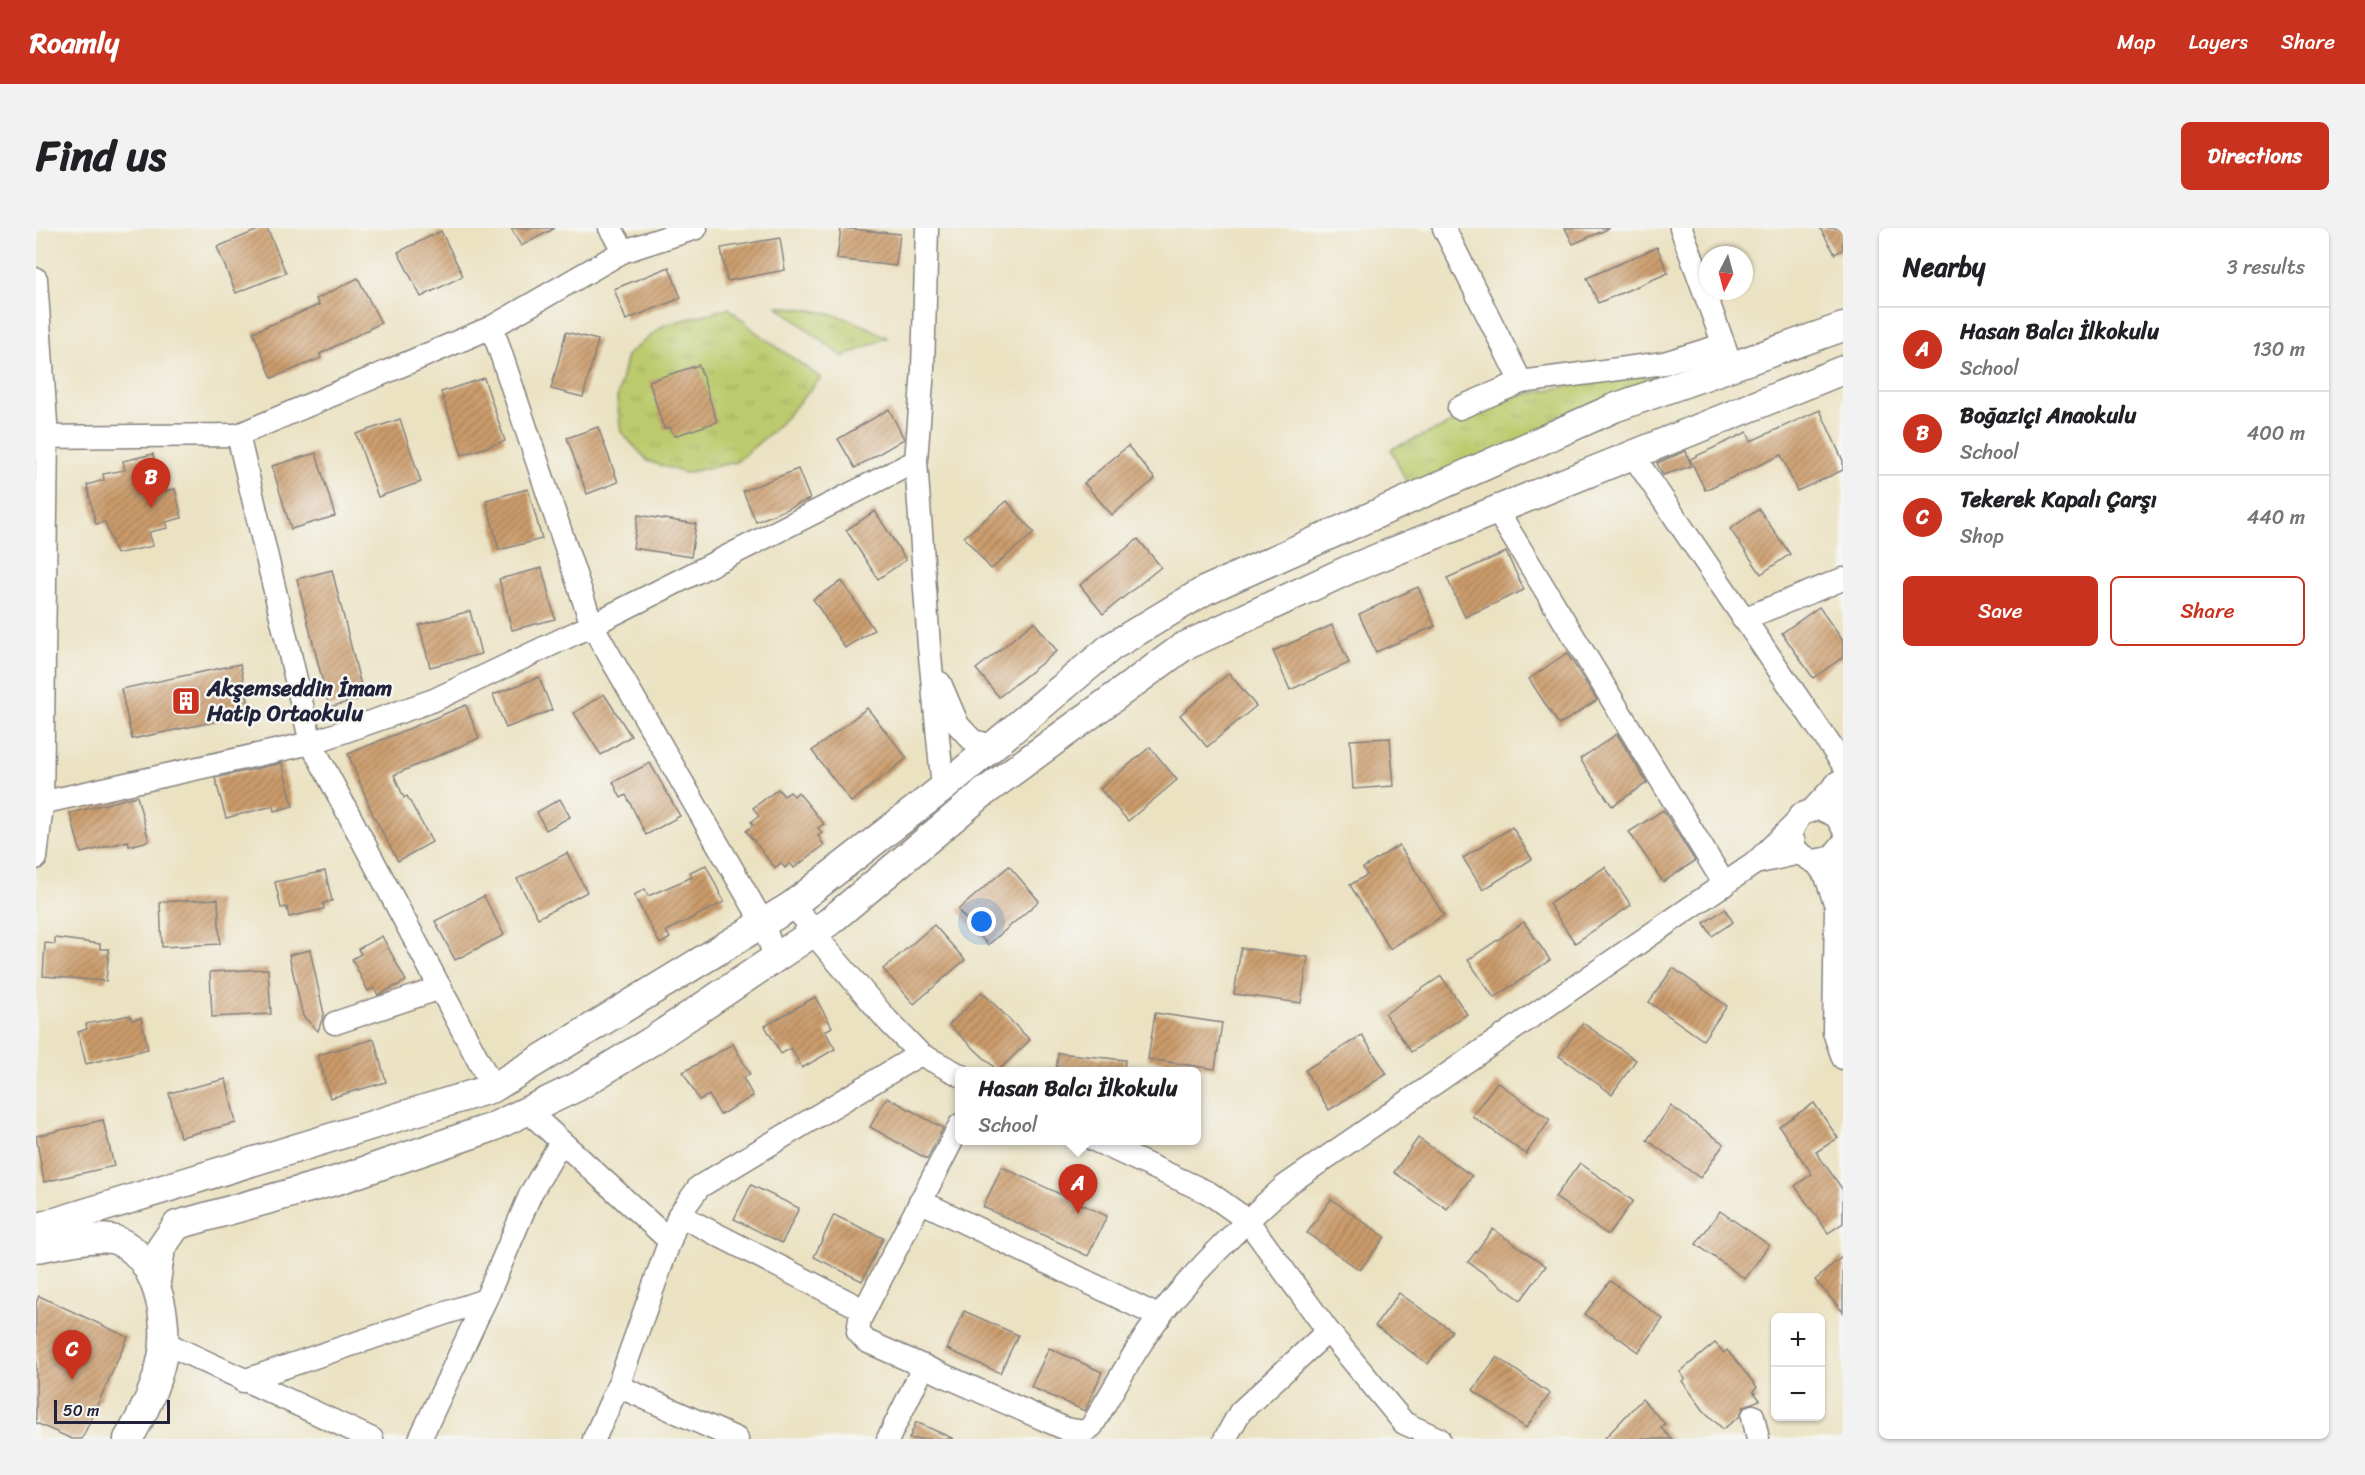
<!DOCTYPE html>
<html lang="en">
<head>
<meta charset="utf-8">
<style>
	:root { --surface:#fff; --page:#f2f2f2; --text:#202124; --muted:#757577; --line:#e0e0e0; --accent:#c8321e }
	body { margin:0; font-family:Sriracha,sans-serif; background:var(--page); color:var(--text) }
	.controls { position:absolute; right:18px; bottom:18px; display:grid; overflow:hidden; border-radius:9px; box-shadow:0 2px 4px #0004 }
	.controls button { width:54px; height:54px; display:grid; place-items:center; padding:0; border:0; border-bottom:2px solid var(--line); background:var(--surface); color:var(--text); font:30px sans-serif }
	.compass { position:absolute; left:1663px; top:18px; width:54px; height:54px; border-radius:50%; background:var(--surface); box-shadow:0 2px 4px #0004; rotate:186deg }
	.scale { position:absolute; left:18px; bottom:15px; width:116px; box-sizing:border-box; padding-left:6px; border:3px solid #22223b; border-top:0; font-size:16px; line-height:21px; white-space:nowrap; color:#22223b; -webkit-text-stroke:4px #f6f6f2; paint-order:stroke }
	.you { position:absolute; left:946px; top:694px; width:21px; height:21px; margin:-15px; border:4px solid #fff; border-radius:50%; background:#1a73e8; box-shadow:0 0 0 9px #1a73e833 }
	.badge { display:grid; place-items:center; width:39px; height:39px; border-radius:50%; background:var(--accent); color:#fff; font-size:20px; font-weight:700 }
	.pin { position:absolute; translate:-50% -50px; filter:drop-shadow(0 2px 3px #0008) }
	.pin::after { content:''; position:absolute; top:32px; width:21px; height:18px; background:inherit; clip-path:polygon(0 0,100% 0,50% 100%) }
	.popup { position:absolute; left:919px; top:839px; width:246px; height:78px; box-sizing:border-box; display:grid; place-content:center; border-radius:9px; background:var(--surface); filter:drop-shadow(0 2px 4px #0005); font-size:20px; white-space:nowrap; color:var(--muted) }
	.popup b { font-size:22px; color:var(--text) }
	.popup::after { content:''; position:absolute; left:50%; top:100%; margin-left:-12px; border:12px solid transparent; border-top-color:var(--surface) }
	.list { margin:0; padding:0; list-style:none }
	h2 { display:flex; justify-content:space-between; align-items:center; height:78px; margin:0; padding:0 24px; font-size:26px }
	h2 small { font-size:20px; font-weight:400; color:var(--muted) }
	.list li { display:grid; grid-template-columns:39px 1fr auto; gap:18px; align-items:center; box-sizing:border-box; height:84px; padding:0 24px; border-top:2px solid var(--line) }
	.list b { display:block; font-size:22px; white-space:nowrap }
	.list p { margin:0; font-size:20px; white-space:nowrap; color:var(--muted) }
	.list em { font-size:20px; font-style:normal; color:var(--muted) }
	.actions { display:flex; gap:12px; padding:18px 24px }
	.actions a { flex:1; padding:14px 0; border:2px solid var(--accent); border-radius:9px; text-align:center; font-size:21px; color:var(--accent) }
	.actions .main { background:var(--accent); color:#fff }
	.map { position:relative; flex:none; width:1807px; height:1211px; overflow:hidden; border-radius:9px }
	header { display:flex; align-items:center; gap:36px; box-sizing:border-box; height:84px; padding:0 30px; background:var(--accent); color:#fff }
	header strong { font-size:28px }
	nav { display:flex; gap:33px; margin-inline-start:auto; font-size:21px }
	.intro { display:flex; align-items:center; justify-content:space-between; box-sizing:border-box; height:144px; padding:0 36px }
	h1 { margin:0; font-size:42px }
	.button { padding:15px 27px; border-radius:9px; background:var(--accent); color:#fff; font-size:21px; font-weight:700 }
	main { display:flex; gap:36px; padding:0 36px }
	aside { flex:1; background:var(--surface); border-radius:9px; box-shadow:0 2px 4px #0004 }
	.map>svg:first-child { display:block }
	.grass { fill:url(#grass-tufts); stroke:#6e7654; stroke-width:1.5 }
	.building { fill:url(#building-hatch) }
	.lines { fill:none; stroke-linecap:round; stroke-linejoin:round }
	.minor-casing { stroke:#86827e; stroke-width:25 }
	.major-casing { stroke:#86827e; stroke-width:31 }
	.minor { stroke:#fff; stroke-width:22 }
	.major { stroke:#fff; stroke-width:28 }
	.labels { text-anchor:middle; dominant-baseline:central; stroke-width:5; stroke-linejoin:round; paint-order:stroke }
	.poi-label { font-size:22px; font-weight:bold; fill:#22223b; stroke:#f6f6f2; text-anchor:start }
</style>
</head>
<body>
<header>
<strong>Roamly</strong>
<nav><a>Map</a><a>Layers</a><a>Share</a></nav>
</header>
<div class="intro"><h1>Find us</h1><a class="button">Directions</a></div>
<main>
<div class="map">
<svg width="1807" height="1211" viewBox="0 0 1807 1211">
	<defs>
		<pattern id="grass-tufts" width="24" height="20" patternUnits="userSpaceOnUse" patternTransform="scale(1.5)"><rect width="24" height="20" fill="#bbca6c"/><path d="M3 7l-1-3M5 7V3M7 7l1-3M15 17l-1-3M17 17v-4M19 17l1-3" fill="none" stroke="#a0ad5e"/></pattern>
		<pattern id="building-hatch" width="6" height="6" patternUnits="userSpaceOnUse" patternTransform="scale(1.5)"><rect width="6" height="6" fill="#cb9b6a"/><path d="M-1 1l2-2M0 6l6-6M5 7l2-2" fill="none" stroke="#a47e58"/></pattern>
	</defs>
	<rect width="100%" height="100%" fill="#f6f6f2"/>
	<filter id="ink" filterUnits="userSpaceOnUse"><feTurbulence type="fractalNoise" baseFrequency=".0167" numOctaves="2"/><feDisplacementMap in="SourceGraphic" scale="12" xChannelSelector="R" yChannelSelector="G"/><feConvolveMatrix kernelMatrix="1 2 1 2 8 2 1 2 1" color-interpolation-filters="sRGB"/></filter>
	<filter id="wash" filterUnits="userSpaceOnUse"><feTurbulence type="fractalNoise" baseFrequency=".008" numOctaves="4" result="noise"/><feDisplacementMap in="SourceGraphic" scale="24" xChannelSelector="R" yChannelSelector="G"/><feGaussianBlur stdDeviation="1.35" result="paint"/><feColorMatrix in="noise" values="0 0 0 0 0 0 0 0 0 0 0 0 0 0 0 0 0 1.4 0 .05"/><feComposite in="paint" operator="in"/></filter>
	<g filter="url(#wash)">
		<rect width="100%" height="100%" fill="#ebe2c2"/>
		<g class="grass">
			<path d="M741,78c43,4 73,9 110,32l-44,19z"/>
			<polygon points="693,80 721,105 785,150 739,201 700,234 649,245 612,233 585,204 581,171 591,127 628,97"/>
			<polygon points="1589,146 1629,150 1373,260 1355,221 1478,169"/>
		</g>
		<g id="blocks">
			<g class="building">
				<polygon points="227,0 231,0 250,45 200,65 181,19"/>
				<polygon points="475,0 519,0 485,18"/>
				<polygon points="805,0 864,6 860,38 801,31"/>
				<polygon points="1529,0 1574,0 1537,16"/>
				<polygon points="1784,0 1807,0 1807,21 1799,26"/>
				<polygon points="405,3 427,48 385,69 362,24"/>
				<polygon points="744,10 749,42 691,53 685,20"/>
				<polygon points="1621,19 1632,45 1562,75 1551,50"/>
				<polygon points="633,39 645,70 590,92 578,61"/>
				<polygon points="322,50 345,95 284,126 285,130 236,150 217,104 283,77 280,71"/>
				<polygon points="530,104 562,112 547,169 515,161"/>
				<polygon points="663,137 681,194 638,208 634,199 628,201 613,153"/>
				<polygon points="448,150 469,213 426,227 405,164"/>
				<polygon points="853,181 868,211 819,240 802,211"/>
				<polygon points="1784,182 1807,233 1807,242 1761,263 1745,227 1669,262 1654,231 1711,204 1715,213"/>
				<polygon points="364,191 385,254 342,269 320,206"/>
				<polygon points="562,199 582,254 551,266 531,210"/>
				<polygon points="1092,218 1119,251 1076,287 1048,255"/>
				<polygon points="1650,223 1655,238 1627,247 1621,235"/>
				<polygon points="280,225 299,288 255,301 236,238"/>
				<polygon points="117,226 120,242 125,241 130,263 139,261 146,290 130,294 132,300 113,304 117,318 80,326 69,294 60,296 51,257 68,252 67,246 89,242 87,233"/>
				<polygon points="762,241 774,271 720,294 707,263"/>
				<polygon points="492,261 506,311 463,322 450,272"/>
				<polygon points="971,273 998,305 955,341 928,309"/>
				<polygon points="1723,281 1754,326 1725,346 1694,301"/>
				<polygon points="839,283 870,332 842,351 810,302"/>
				<polygon points="602,287 660,296 655,329 597,320"/>
				<polygon points="1102,311 1125,339 1067,386 1044,357"/>
				<polygon points="1470,324 1488,362 1429,389 1411,350"/>
				<polygon points="506,340 519,391 476,402 463,351"/>
				<polygon points="296,342 328,470 293,479 261,351"/>
				<polygon points="806,353 838,402 809,420 777,371"/>
				<polygon points="1382,359 1399,398 1340,424 1323,386"/>
				<polygon points="1783,379 1807,413 1807,429 1777,450 1746,405"/>
				<polygon points="434,383 445,426 394,439 383,397"/>
				<polygon points="998,394 1021,423 963,469 940,441"/>
				<polygon points="1296,397 1313,435 1254,462 1237,423"/>
				<polygon points="1531,425 1561,472 1523,497 1493,451"/>
				<polygon points="204,436 215,486 96,511 85,461"/>
				<polygon points="1193,445 1220,478 1171,519 1144,487"/>
				<polygon points="503,449 516,482 470,500 457,467"/>
				<polygon points="568,466 595,508 565,527 538,485"/>
				<polygon points="430,477 443,510 358,547 368,570 371,568 396,614 362,633 337,587 312,526"/>
				<polygon points="831,480 871,530 815,574 776,523"/>
				<polygon points="1581,506 1611,555 1576,578 1544,531"/>
				<polygon points="1354,510 1358,558 1317,561 1314,512"/>
				<polygon points="1114,519 1141,552 1092,593 1064,561"/>
				<polygon points="246,535 257,578 238,583 237,578 190,590 179,550"/>
				<polygon points="614,535 644,588 610,607 590,567 585,570 577,554"/>
				<polygon points="742,561 748,568 754,564 758,568 762,564 788,596 782,600 786,605 782,608 788,617 758,640 754,635 749,640 745,635 739,640 710,603 717,597 715,594 723,588 717,580"/>
				<polygon points="101,568 113,613 93,618 92,613 45,625 34,585"/>
				<polygon points="524,571 534,589 510,602 501,584"/>
				<polygon points="1627,582 1659,633 1627,654 1593,604"/>
				<polygon points="1476,599 1496,631 1447,662 1427,630"/>
				<polygon points="1363,617 1408,687 1354,721 1314,657 1331,647 1327,640"/>
				<polygon points="531,625 551,664 502,690 481,651"/>
				<polygon points="670,637 688,674 630,703 634,710 624,716 598,667 609,661 612,668 656,649 654,644"/>
				<polygon points="973,638 1003,673 952,717 922,682"/>
				<polygon points="1569,639 1595,677 1539,715 1513,676"/>
				<polygon points="289,643 296,673 287,675 288,681 253,689 251,679 245,680 239,654"/>
				<polygon points="448,668 468,707 419,732 399,693"/>
				<polygon points="182,671 184,716 126,719 124,674"/>
				<polygon points="1689,681 1697,694 1676,708 1668,695"/>
				<polygon points="1488,694 1514,732 1458,770 1432,732"/>
				<polygon points="898,697 929,732 878,776 847,741"/>
				<polygon points="346,708 370,753 342,767 338,760 332,763 316,731 325,726 322,721"/>
				<polygon points="19,710 64,716 64,721 73,721 70,753 7,748 9,715 19,716"/>
				<polygon points="1205,720 1272,729 1265,775 1198,766"/>
				<polygon points="274,722 288,786 282,803 267,788 253,727"/>
				<polygon points="1637,740 1691,778 1667,812 1613,774"/>
				<polygon points="232,741 235,786 176,789 174,744"/>
				<polygon points="1405,748 1431,786 1375,824 1349,786"/>
				<polygon points="946,764 994,812 962,843 913,797"/>
				<polygon points="779,769 796,799 789,803 799,821 766,840 755,820 745,826 729,798"/>
				<polygon points="1119,785 1186,795 1179,841 1112,831"/>
				<polygon points="94,787 96,792 105,790 112,821 50,836 42,804 51,801 50,796"/>
				<polygon points="1547,795 1600,832 1576,866 1523,828"/>
				<polygon points="1326,807 1351,846 1293,882 1269,842"/>
				<polygon points="338,811 350,854 294,870 282,827"/>
				<polygon points="697,816 714,846 707,850 717,868 684,887 673,867 663,872 647,844"/>
				<polygon points="1022,825 1089,832 1088,843 1020,843"/>
				<polygon points="190,851 200,895 144,909 133,865"/>
				<polygon points="1461,854 1514,892 1490,926 1436,888"/>
				<polygon points="851,869 907,900 891,931 834,899"/>
				<polygon points="1778,875 1802,910 1780,924 1807,962 1807,995 1792,1005 1759,958 1776,946 1743,898"/>
				<polygon points="1635,878 1688,916 1664,950 1611,912"/>
				<polygon points="67,892 78,938 8,954 0,908"/>
				<polygon points="1382,910 1436,948 1411,981 1358,944"/>
				<polygon points="1544,935 1597,973 1572,1007 1519,969"/>
				<polygon points="966,939 1071,988 1052,1028 947,979"/>
				<polygon points="715,957 763,980 746,1015 698,991"/>
				<polygon points="1295,971 1349,1009 1324,1042 1271,1005"/>
				<polygon points="1684,983 1733,1017 1709,1051 1660,1016"/>
				<polygon points="798,987 847,1010 826,1053 778,1029"/>
				<polygon points="1457,1001 1510,1038 1485,1072 1432,1034"/>
				<polygon points="1807,1028 1807,1084 1779,1052"/>
				<polygon points="1574,1053 1627,1091 1603,1124 1549,1086"/>
				<polygon points="1363,1065 1416,1103 1392,1136 1339,1098"/>
				<polygon points="3,1068 92,1109 46,1211 36,1211 0,1195 0,1075"/>
				<polygon points="928,1083 982,1107 964,1145 911,1121"/>
				<polygon points="1679,1115 1688,1125 1691,1122 1721,1159 1717,1163 1724,1172 1708,1178 1704,1188 1687,1201 1668,1183 1646,1153 1649,1151 1644,1144"/>
				<polygon points="1013,1120 1066,1144 1049,1183 995,1159"/>
				<polygon points="1461,1129 1514,1166 1490,1200 1437,1162"/>
				<polygon points="1606,1171 1629,1196 1625,1200 1636,1211 1568,1211"/>
				<polygon points="880,1194 918,1211 873,1211"/>
			</g>
		</g>
	</g>
	<g filter="url(#ink)">
		<use href="#blocks" fill-opacity="0" stroke="#86827e" stroke-width="1.5"/>
		<g class="lines">
			<g class="minor-casing">
				<g id="minor">
					<polyline points="574,0 588,23"/>
					<polyline points="891,0 887,141 880,233 893,418 907,560"/>
					<polyline points="1408,0 1485,154"/>
					<polyline points="1645,0 1693,131"/>
					<polyline points="0,51 11,209 6,576 0,630"/>
					<polyline points="456,99 588,23 660,0"/>
					<polyline points="1423,180 1485,154 1628,135 1687,117"/>
					<polyline points="0,209 202,207"/>
					<polyline points="1596,226 1807,536"/>
					<polyline points="1460,281 1689,657"/>
					<polyline points="1707,391 1807,351"/>
					<polyline points="904,455 922,497 937,513 957,518"/>
					<polyline points="0,576 275,515 398,472 548,401 880,233"/>
					<polyline points="1777,581 1802,554 1806,596"/>
					<polyline points="1757,598 1719,635 1763,625"/>
					<polyline points="1807,600 1800,588 1782,580 1764,587 1755,604 1760,623 1776,633 1795,630 1807,615"/>
					<polyline points="1779,633 1790,648 1800,678 1804,642 1803,624"/>
					<polyline points="755,678 768,690 777,705 852,793 884,826 924,847"/>
					<polyline points="1800,678 1798,804 1807,830"/>
					<polyline points="299,795 405,760"/>
					<polyline points="457,860 275,515 202,207 456,99 556,397 727,695 736,721 743,727"/>
					<polyline points="492,883 634,1013"/>
					<path d="M924,897l-100,194 -2,13 8,9 200,88 18,3 8,-6c25,-43 50,-90 82,-128 34,-40 72,-77 111,-112l470,-323"/>
					<polyline points="1058,912 1173,965 1211,992 1292,1103 1368,1195 1403,1211"/>
					<polyline points="884,973 1124,1089"/>
					<polyline points="643,987 828,1082"/>
					<polyline points="127,1114 336,1211"/>
					<polyline points="207,1153 449,1072"/>
					<polyline points="582,1158 701,1211"/>
					<polyline points="1717,1188 1722,1211"/>
					<polyline points="384,1211 453,1064 495,965 525,914"/>
					<polyline points="558,1211 582,1158 643,987 663,959 884,826"/>
					<polyline points="852,1211 888,1138"/>
					<polyline points="1189,1211 1204,1184 1292,1103"/>
				</g>
			</g>
			<g class="major-casing">
				<g id="major">
					<polyline points="0,1000 457,860 755,678 907,560 1075,419 1168,363 1578,180 1807,99"/>
					<path d="M0,1020c21,-3 63,-15 82,-7 39,16 52,80 44,117 -6,28 -19,57 -34,81"/>
					<polyline points="120,1054 125,1020 141,997 302,952 457,899 541,859 614,814 793,694 947,565 1147,419 1312,342 1807,142"/>
				</g>
			</g>
			<use href="#minor" class="minor"/>
			<use href="#major" class="major"/>
		</g>
	</g>
	<defs>
		<g id="building-square" transform="scale(1.5)"><rect x="-9" y="-9" width="18" height="18" rx="4" fill="#c8321e" stroke="#f6f6f2"/><path d="M-4-6H4V6H1V3H-1V6H-4ZM-2.5-4.3h1.7v1.8h-1.7ZM.8-4.3h1.7v1.8H.8ZM-2.5-1h1.7V.8h-1.7ZM.8-1h1.7V.8H.8Z" fill="#fff"/></g>
	</defs>
	<g fill-rule="evenodd">
		<use href="#building-square" x="150" y="473"/>
	</g>
	<g class="labels">
		<g class="poi-label">
			<text x="171" y="460">Akşemseddin İmam<tspan x="171" dy="25">Hatip Ortaokulu</tspan></text>
		</g>
	</g>
</svg>
<div class="controls">
<button>+</button>
<button>−</button>
</div>
<svg class="compass" viewBox="-18 -18 36 36"><path d="M0-13l5 13h-10z" fill="#e53935"/><path d="M0 13l5-13h-10z" fill="#757577"/></svg>
<div class="scale">50 m</div>
<div class="you"></div>
<div class="pin badge" style="left:1042px;top:986px">A</div>
<div class="popup"><b>Hasan Balcı İlkokulu</b>School</div>
<div class="pin badge" style="left:115px;top:280px">B</div>
<div class="pin badge" style="left:36px;top:1152px">C</div>
</div>
<aside>
<h2>Nearby<small>3 results</small></h2>
<ul class="list">
<li><span class="badge">A</span><div><b>Hasan Balcı İlkokulu</b><p>School</p></div><em>130 m</em></li>
<li><span class="badge">B</span><div><b>Boğaziçi Anaokulu</b><p>School</p></div><em>400 m</em></li>
<li><span class="badge">C</span><div><b>Tekerek Kapalı Çarşı</b><p>Shop</p></div><em>440 m</em></li>
</ul>
<div class="actions"><a class="main">Save</a><a>Share</a></div>
</aside>
</main>
</body>
</html>
